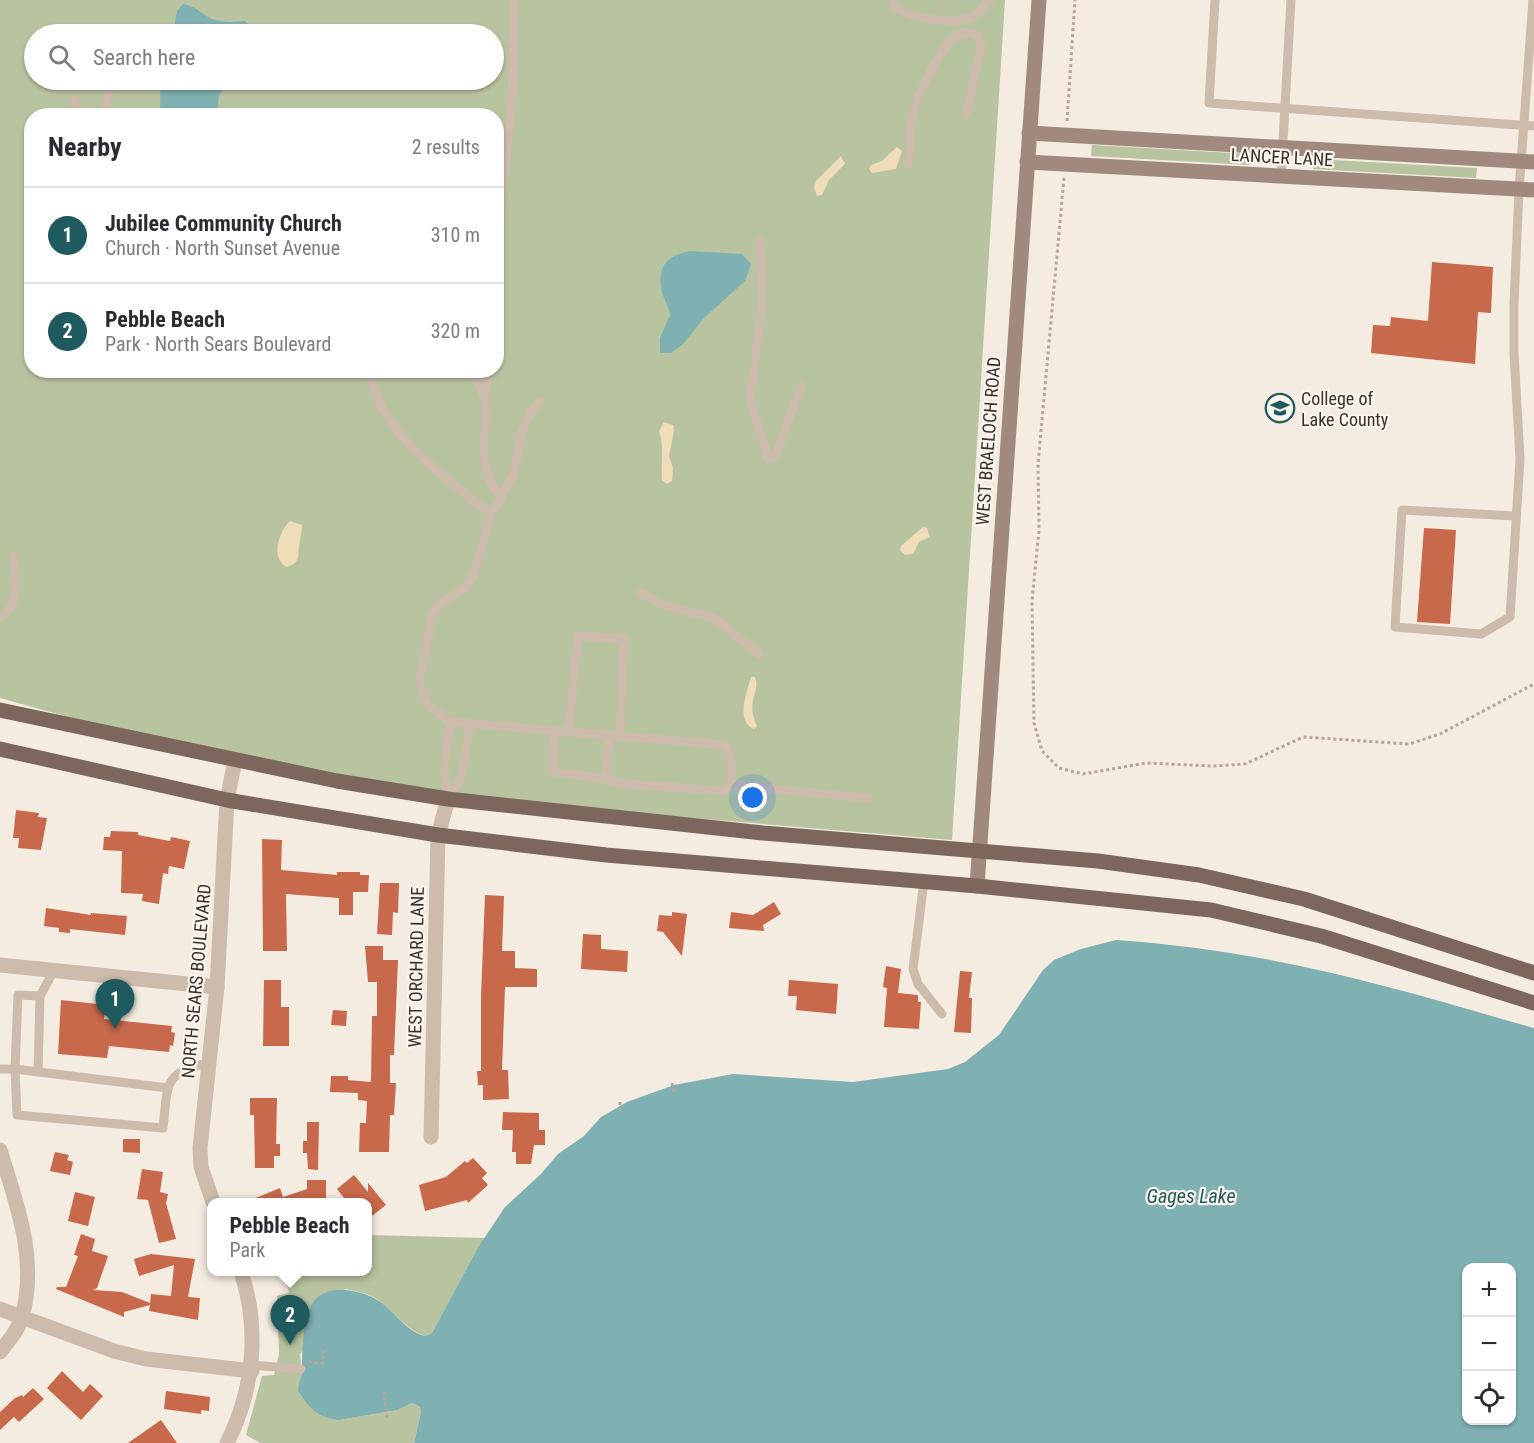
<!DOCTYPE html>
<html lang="en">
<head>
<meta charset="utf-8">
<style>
	:root { --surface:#fff; --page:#f2f2f3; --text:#2b2b33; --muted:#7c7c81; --line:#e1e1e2; --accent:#1f5a5e }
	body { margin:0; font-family:"Roboto Condensed",sans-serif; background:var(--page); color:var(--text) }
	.controls { position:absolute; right:18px; bottom:18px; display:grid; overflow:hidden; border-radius:12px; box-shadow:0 2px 4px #0004 }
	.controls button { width:54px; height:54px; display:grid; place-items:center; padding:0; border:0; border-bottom:2px solid var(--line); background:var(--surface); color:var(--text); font:30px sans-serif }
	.you { position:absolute; left:753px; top:798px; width:21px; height:21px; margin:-15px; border:4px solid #fff; border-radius:50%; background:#1a73e8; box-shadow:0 0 0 9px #1a73e833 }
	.badge { display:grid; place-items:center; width:39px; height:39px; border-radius:50%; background:var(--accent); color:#fff; font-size:20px; font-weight:700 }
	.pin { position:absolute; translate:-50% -50px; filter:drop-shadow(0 2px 3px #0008) }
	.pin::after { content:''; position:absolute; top:32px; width:21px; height:18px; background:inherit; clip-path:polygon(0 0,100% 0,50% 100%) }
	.popup { position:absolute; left:207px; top:1198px; width:165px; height:78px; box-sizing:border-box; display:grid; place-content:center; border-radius:12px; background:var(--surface); filter:drop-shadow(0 2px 4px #0005); font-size:20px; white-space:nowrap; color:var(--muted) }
	.popup b { font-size:22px; color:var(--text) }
	.popup::after { content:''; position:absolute; left:50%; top:100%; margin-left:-12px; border:12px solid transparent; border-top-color:var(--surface) }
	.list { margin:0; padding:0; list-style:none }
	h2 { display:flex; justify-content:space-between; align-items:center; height:78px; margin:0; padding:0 24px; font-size:26px }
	h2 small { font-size:20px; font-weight:400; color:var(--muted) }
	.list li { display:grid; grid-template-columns:39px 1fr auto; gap:18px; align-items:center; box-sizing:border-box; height:96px; padding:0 24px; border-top:2px solid var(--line) }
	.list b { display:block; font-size:22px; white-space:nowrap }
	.list p { margin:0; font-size:20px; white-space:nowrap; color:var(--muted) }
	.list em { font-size:20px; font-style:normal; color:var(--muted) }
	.icon { flex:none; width:33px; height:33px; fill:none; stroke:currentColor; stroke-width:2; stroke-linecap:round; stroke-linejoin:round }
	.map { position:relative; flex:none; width:1534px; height:1443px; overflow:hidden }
	.search { position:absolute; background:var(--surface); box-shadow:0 2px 4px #0004; left:24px; top:24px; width:480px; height:66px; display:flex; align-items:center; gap:15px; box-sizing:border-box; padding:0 21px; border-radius:33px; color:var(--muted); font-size:22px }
	.panel { position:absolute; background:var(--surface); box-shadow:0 2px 4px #0004; left:24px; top:108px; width:480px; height:270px; border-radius:24px }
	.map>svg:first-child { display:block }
	.green { fill:#b8c4a0; fill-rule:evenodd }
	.sand { fill:#efdcb8 }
	.water { fill:#7fb0b2; fill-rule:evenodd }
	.building { fill:#c8694b }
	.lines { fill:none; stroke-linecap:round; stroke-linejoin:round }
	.path { stroke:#b9a596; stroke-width:3; stroke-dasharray:3 3; stroke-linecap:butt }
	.lane { stroke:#cdbbac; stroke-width:9 }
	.street { stroke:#cdbbac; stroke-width:15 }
	.secondary { stroke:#a18a7d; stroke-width:15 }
	.primary { stroke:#7d675c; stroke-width:15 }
	.labels { text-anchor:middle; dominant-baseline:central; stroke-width:4.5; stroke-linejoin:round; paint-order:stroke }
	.street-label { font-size:18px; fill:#3b302b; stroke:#fbf5ee }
	.poi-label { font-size:18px; fill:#3b302b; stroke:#fbf5ee; text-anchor:start }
	.water-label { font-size:20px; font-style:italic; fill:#1f5a5e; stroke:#fbf5ee }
</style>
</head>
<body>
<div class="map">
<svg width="1534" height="1443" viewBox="0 0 1534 1443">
	<rect width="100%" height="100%" fill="#f4ebe1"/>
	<g class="green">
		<path d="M0,0h1005l-53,840 -519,-44 -222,-39 -211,-59zM34,34h460v46h-460zM32,116h464v254h-464z"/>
		<polygon points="1092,145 1250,154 1250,165 1091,156"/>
		<polygon points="1314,159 1477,168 1476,178 1313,169"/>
		<path d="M368,1235l118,3 -9,11 -45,84 -6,3c-16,-3 -32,-24 -45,-34 -11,-9 -23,-10 -36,-13l-45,65 2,22 -4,15c9,15 23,28 41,29l59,-10 14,-7 8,4 1,5 -7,31h-154l-14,-8 16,-59 12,-1 5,-21 -2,-58 12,-3 -6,-21h85z"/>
	</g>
	<g class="sand">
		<polygon points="897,147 902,151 896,169 872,173 869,169 871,165 882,161"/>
		<polygon points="841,156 845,164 829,180 822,195 817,196 814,188 816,181"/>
		<path d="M664,422l9,3 1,6 -5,25 4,12 -1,13 -5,3 -5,-4c-1,-15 2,-34 -3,-49z"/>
		<path d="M290,521l12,4c0,7 -2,13 -3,20 -1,13 1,17 -12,22 -17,-8 -8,-36 3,-46z"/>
		<polygon points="923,527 927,528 930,537 919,542 913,554 905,555 900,550 901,546"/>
		<path d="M751,677h4c6,14 -10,24 2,49l-3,3c-19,-8 -7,-37 -3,-52z"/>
	</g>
	<g class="water">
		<path d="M183,4c13,2 18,10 29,15 11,4 22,3 33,2l6,6 -2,7h-76l4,-23z"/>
		<polygon points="161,80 231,80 219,95 217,116 160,115"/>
		<path d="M690,251l52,3 9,10 -6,17 -41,37 -21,26 -12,9h-11v-15l10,-23c-1,-9 -6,-15 -8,-23 -5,-26 4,-36 28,-41z"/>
		<path d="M1116,940c89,6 178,22 264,45 52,13 103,29 154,43v415h-1120l7,-31 -1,-5 -8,-4 -14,7 -59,10c-20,-1 -31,-13 -41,-29 0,-6 3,-12 4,-18 0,-21 0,-45 8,-65 11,-27 51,-19 69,-7 16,10 28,32 47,35l6,-3 45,-84 28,-42 36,-33 17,-20 26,-18 17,-19 26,-15 47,-17 59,-11 120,8 95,-13 17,-7 34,-27 44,-65 11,-10 27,-11zM1466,1268h46v152h-46z"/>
	</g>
	<g class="building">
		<polygon points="1432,262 1493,267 1491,313 1478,312 1475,364 1371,353 1373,325 1390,326 1391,317 1428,321"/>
		<polygon points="1424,528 1456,530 1450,624 1417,622"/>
		<polygon points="16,810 39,813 38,817 47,818 41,850 18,848 19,838 13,838"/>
		<polygon points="111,831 138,832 138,835 170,841 171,837 190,841 184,869 169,866 168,874 163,873 159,904 142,901 143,894 121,893 122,851 103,850 104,837 110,837"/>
		<polygon points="262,839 282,840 281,870 337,875 337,872 360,872 360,875 369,875 368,892 353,892 353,915 339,915 339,898 286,894 287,951 263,951"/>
		<polygon points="380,883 399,883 398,913 393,912 392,935 377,934"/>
		<polygon points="485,895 504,896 502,951 515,951 515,968 537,969 537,987 505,987 502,1070 508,1070 509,1099 483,1100 483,1085 478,1085 477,1071 481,1071 481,996"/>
		<polygon points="774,902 781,914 763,925 764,931 729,928 731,912 753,915"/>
		<polygon points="46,908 91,915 91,913 127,916 125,935 70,929 70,933 59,932 59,928 44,926"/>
		<polygon points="672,912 687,914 682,956 663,932 657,931 659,915 672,916"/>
		<polygon points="583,934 601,935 601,949 628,951 627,972 581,969"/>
		<polygon points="365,946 383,946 383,960 398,960 394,1055 390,1055 390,1083 396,1083 394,1115 390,1115 389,1152 359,1152 360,1123 366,1123 367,1101 358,1100 358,1093 330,1092 331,1076 348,1076 348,1080 371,1082 372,1016 377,1016 377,982 368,982"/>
		<polygon points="886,966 901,969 898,993 918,995 918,1002 921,1002 919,1029 884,1027 887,988 883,987"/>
		<polygon points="960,971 972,972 969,998 972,998 971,1033 954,1032"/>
		<polygon points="264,980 281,980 281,1007 289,1007 289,1046 263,1046"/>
		<polygon points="789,980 838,984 836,1014 796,1010 797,996 788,996"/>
		<polygon points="61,1000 106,1005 104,1019 172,1026 171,1032 175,1033 173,1046 170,1045 169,1052 109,1046 107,1058 58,1054"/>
		<polygon points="333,1010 347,1011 346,1026 331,1025"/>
		<polygon points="250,1098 277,1098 276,1144 280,1144 280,1156 274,1156 274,1168 255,1168 254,1115 250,1115"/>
		<polygon points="503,1112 539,1113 539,1130 545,1130 545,1145 534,1145 531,1164 516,1164 516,1152 512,1152 513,1130 502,1130"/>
		<polygon points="307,1122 319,1122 318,1170 308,1169 307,1153 303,1153 303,1141 307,1141"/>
		<polygon points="123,1139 140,1139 140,1153 123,1152"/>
		<polygon points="55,1152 69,1155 67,1160 73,1162 70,1175 50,1171"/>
		<polygon points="473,1158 487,1173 482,1178 488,1185 468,1203 467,1200 425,1211 419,1185 446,1177 465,1161 467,1163"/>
		<polygon points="142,1169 163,1172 160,1192 168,1194 166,1203 176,1239 159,1243 148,1200 137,1199"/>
		<polygon points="354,1175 368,1192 368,1183 386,1205 368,1219 368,1203 348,1203 337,1189"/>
		<polygon points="307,1180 326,1180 326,1203 244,1203 280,1188 283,1197 307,1189"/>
		<polygon points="75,1192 95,1197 88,1226 68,1221"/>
		<polygon points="81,1234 95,1239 92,1251 108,1256 97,1288 93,1290 122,1292 150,1303 151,1294 171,1296 174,1265 139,1276 134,1259 151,1254 195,1259 188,1297 200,1298 198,1320 149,1311 150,1305 124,1312 124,1317 56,1289 57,1287 66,1287 78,1256 74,1255"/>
		<polygon points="62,1371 83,1392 90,1384 103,1396 81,1420 47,1388"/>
		<polygon points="33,1388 44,1399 19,1422 14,1417 0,1430 0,1412 15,1398 22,1395 23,1397"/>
		<polygon points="166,1391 210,1397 209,1411 201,1410 201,1414 164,1409"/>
		<polygon points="161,1420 177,1443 128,1443"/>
	</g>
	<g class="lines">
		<g class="path">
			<polyline points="1067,121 1075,0"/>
			<polyline points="1064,178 1038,464 1039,530 1032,601 1034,723 1042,751 1059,768 1083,774 1146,763 1213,766 1245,764 1303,737 1409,744 1440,734 1534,684"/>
			<polyline points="672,1083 674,1094"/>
			<polyline points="620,1102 620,1114"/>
			<polyline points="309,1362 323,1363 324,1348"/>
			<polyline points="384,1391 387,1419"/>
		</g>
		<g class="lane">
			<path d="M892,0l3,8c21,10 55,18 77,9 7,-3 13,-12 18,-17"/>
			<polyline points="1215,0 1209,103 1534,126"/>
			<polyline points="74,99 80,116"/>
			<polyline points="105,116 109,82"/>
			<path d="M908,165c4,-17 0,-34 5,-51 5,-20 28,-70 46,-80 7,-3 11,-1 18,1l4,12 -15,68"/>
			<polyline points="1281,176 1291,0"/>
			<polyline points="760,242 762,305 750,400 768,459 775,457 801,386"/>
			<polyline points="496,243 512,104 514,0"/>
			<path d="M368,370c4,13 8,28 15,40 21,37 74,78 108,104"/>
			<path d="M471,371c4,9 13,20 14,29 4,35 -11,70 17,98"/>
			<polyline points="485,398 488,370"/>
			<polyline points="540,402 531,411 522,431 513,476 491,514 474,574 466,586 438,606 432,615 420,680 426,703 450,722 725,745 731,762 731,785 868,798"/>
			<polyline points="1516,516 1402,510 1395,627 1481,634 1510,617 1520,459 1514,353 1514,304 1519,190 1533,0"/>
			<polyline points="641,593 663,605 714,618 759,654"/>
			<path d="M0,617c21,-16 17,-37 13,-61"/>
			<polyline points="554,732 552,772 594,777 626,784 724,791 731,785"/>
			<polyline points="568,733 578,636 624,639 620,737"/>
			<polyline points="607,780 609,736"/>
			<polyline points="448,799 461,778 470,725"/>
			<polyline points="448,799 444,772 450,722"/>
			<polyline points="924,881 913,969 918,984 942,1014"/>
			<polyline points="0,1069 15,1069 18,995 40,996 53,972"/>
			<polyline points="38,1071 40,996"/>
			<path d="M168,1088l-153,-19 2,46 146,13c5,-41 -1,-57 46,-65"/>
			<polyline points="252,1365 301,1369"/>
		</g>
		<g class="street">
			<polyline points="0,965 217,987"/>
			<polyline points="431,1137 438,835 448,799"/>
			<path d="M0,1150c17,55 38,109 22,167 -3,12 -14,25 -22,35"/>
			<polyline points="213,1202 201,1167 200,1148 217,987 227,800 235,761"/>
			<polyline points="0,1309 114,1351 146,1359 252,1371"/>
			<path d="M227,1443c27,-54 33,-114 14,-171"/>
		</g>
		<g class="secondary">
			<polyline points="1029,133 1534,162"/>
			<polyline points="1027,162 1534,190"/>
			<polyline points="977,886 1039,0"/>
		</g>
		<g class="primary">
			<polyline points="0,710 337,781 448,799 763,833 1098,861 1199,875 1304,899 1534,973"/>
			<polyline points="0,749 227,800 438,835 606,855 977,886 1211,910 1321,936 1534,1003"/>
		</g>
	</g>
	<defs>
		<g id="university-ring" transform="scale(1.5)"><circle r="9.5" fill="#fbf5ee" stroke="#1f5a5e" stroke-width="1.5"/><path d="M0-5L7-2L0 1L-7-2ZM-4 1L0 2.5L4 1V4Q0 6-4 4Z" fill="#1f5a5e"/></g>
	</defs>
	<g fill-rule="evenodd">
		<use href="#university-ring" x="1280" y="408"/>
	</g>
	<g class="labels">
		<g class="street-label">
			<text transform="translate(1282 157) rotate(3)">LANCER LANE</text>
			<text transform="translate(988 441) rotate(-86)">WEST BRAELOCH ROAD</text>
			<text transform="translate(416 967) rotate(-89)">WEST ORCHARD LANE</text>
			<text transform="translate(196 981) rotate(-85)">NORTH SEARS BOULEVARD</text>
		</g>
		<g class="poi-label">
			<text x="1301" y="398">College of<tspan x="1301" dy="21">Lake County</tspan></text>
		</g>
		<g class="water-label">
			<text x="1191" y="1196">Gages Lake</text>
		</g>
	</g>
</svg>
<div class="controls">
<button>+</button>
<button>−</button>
<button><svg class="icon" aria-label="locate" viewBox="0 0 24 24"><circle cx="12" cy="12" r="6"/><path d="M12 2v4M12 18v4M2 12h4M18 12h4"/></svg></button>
</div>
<div class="you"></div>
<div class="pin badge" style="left:115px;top:1029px">1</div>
<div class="pin badge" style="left:290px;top:1345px">2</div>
<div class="popup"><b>Pebble Beach</b>Park</div>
<div class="search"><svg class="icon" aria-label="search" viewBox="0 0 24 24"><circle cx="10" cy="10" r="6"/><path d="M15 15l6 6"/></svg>Search here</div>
<section class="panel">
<h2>Nearby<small>2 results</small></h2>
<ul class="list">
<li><span class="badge">1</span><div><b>Jubilee Community Church</b><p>Church · North Sunset Avenue</p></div><em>310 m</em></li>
<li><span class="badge">2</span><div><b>Pebble Beach</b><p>Park · North Sears Boulevard</p></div><em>320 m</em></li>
</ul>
</section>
</div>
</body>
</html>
